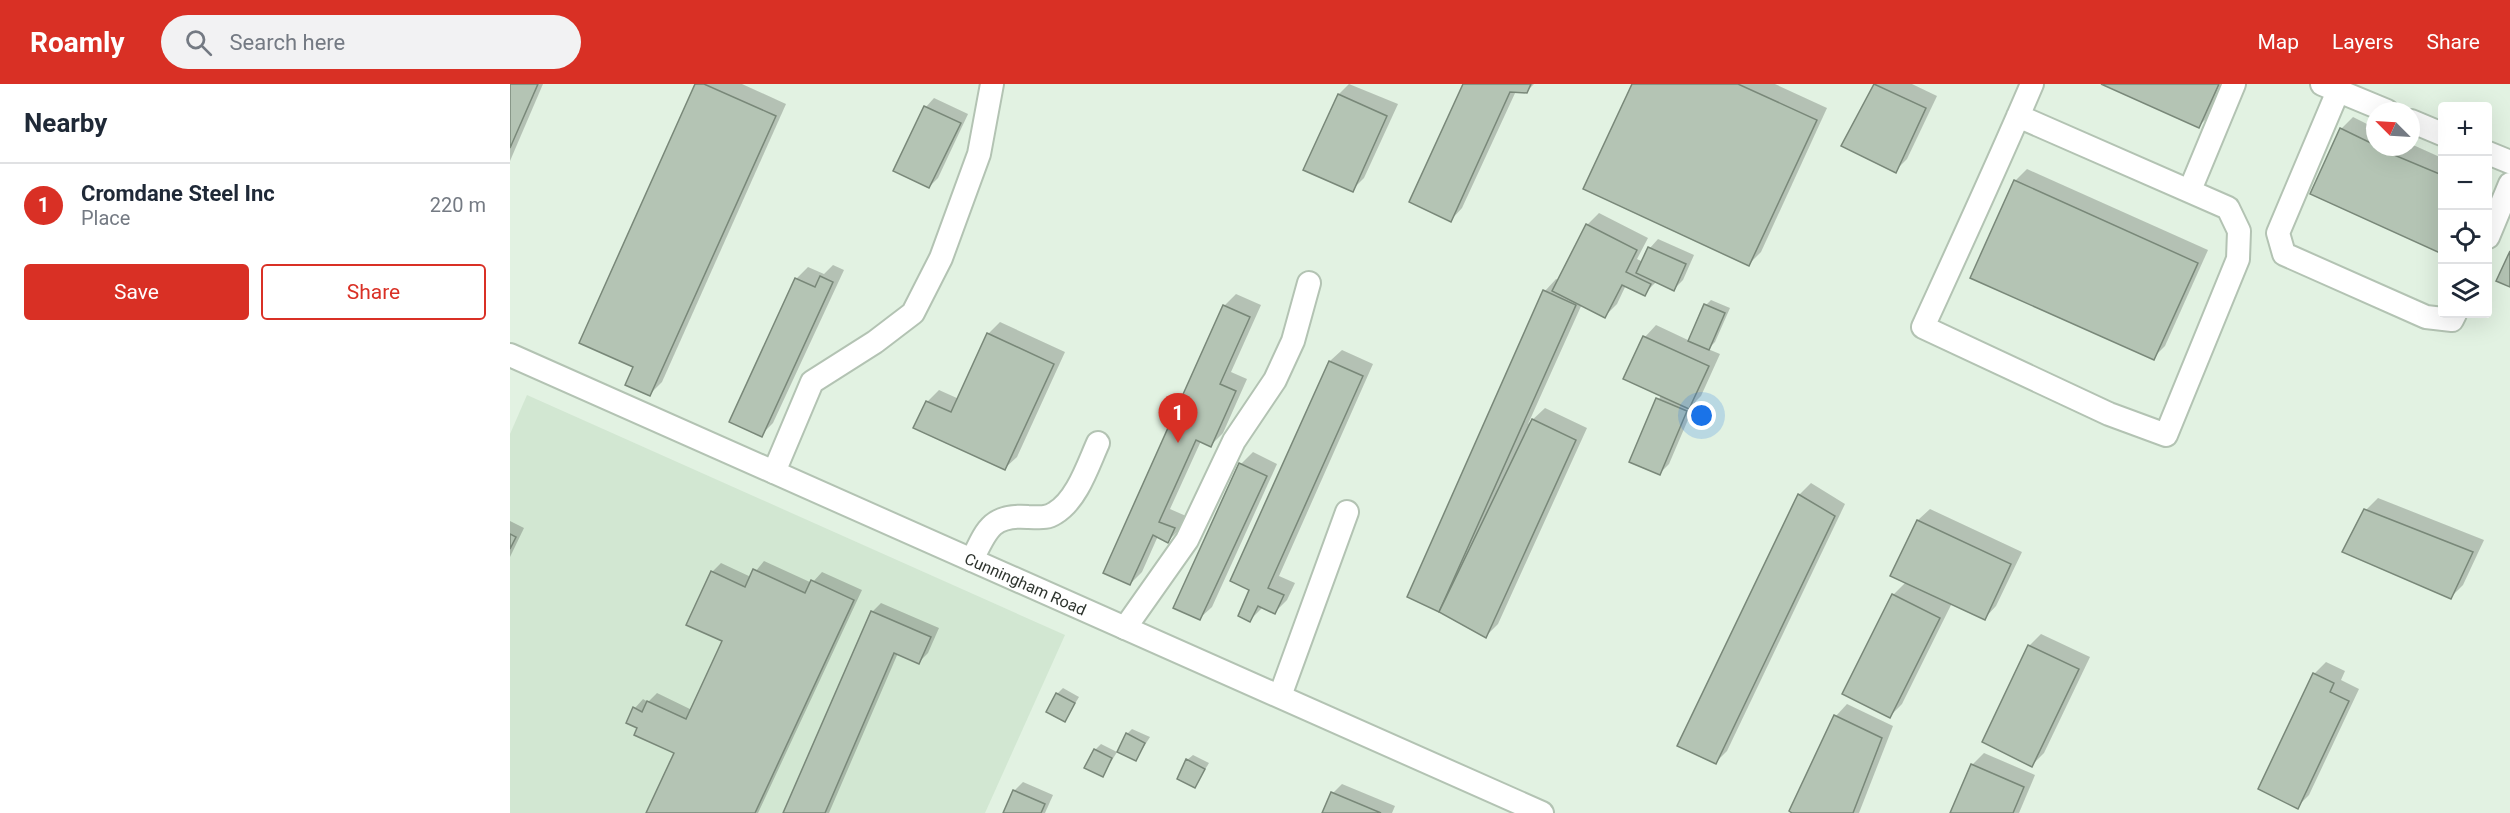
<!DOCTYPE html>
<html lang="en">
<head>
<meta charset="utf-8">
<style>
	:root { --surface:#fff; --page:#f2f2f3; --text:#1f2937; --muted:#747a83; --line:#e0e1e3; --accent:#d93025 }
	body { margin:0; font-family:Roboto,sans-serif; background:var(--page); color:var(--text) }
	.controls { position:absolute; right:18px; top:18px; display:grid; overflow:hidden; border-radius:6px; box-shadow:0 6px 24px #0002 }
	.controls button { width:54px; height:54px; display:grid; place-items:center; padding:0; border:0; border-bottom:2px solid var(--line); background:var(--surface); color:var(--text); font:30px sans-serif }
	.compass { position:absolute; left:1856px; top:18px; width:54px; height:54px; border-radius:50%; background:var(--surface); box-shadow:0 6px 24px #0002; rotate:294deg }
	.you { position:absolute; left:1192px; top:332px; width:21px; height:21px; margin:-15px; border:4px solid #fff; border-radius:50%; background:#1a73e8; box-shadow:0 0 0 9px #1a73e833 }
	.badge { display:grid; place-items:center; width:39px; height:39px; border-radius:50%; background:var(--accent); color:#fff; font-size:20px; font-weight:700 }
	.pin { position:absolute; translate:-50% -50px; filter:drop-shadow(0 2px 3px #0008) }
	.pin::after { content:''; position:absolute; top:32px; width:21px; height:18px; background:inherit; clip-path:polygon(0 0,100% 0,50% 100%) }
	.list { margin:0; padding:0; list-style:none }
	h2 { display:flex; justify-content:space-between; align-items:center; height:78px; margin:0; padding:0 24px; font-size:26px }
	h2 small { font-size:20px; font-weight:400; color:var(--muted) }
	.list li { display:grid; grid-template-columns:39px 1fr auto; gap:18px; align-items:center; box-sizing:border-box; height:84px; padding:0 24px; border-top:2px solid var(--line) }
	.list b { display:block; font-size:22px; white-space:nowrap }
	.list p { margin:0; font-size:20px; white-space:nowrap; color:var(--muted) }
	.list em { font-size:20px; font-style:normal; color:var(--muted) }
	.actions { display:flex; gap:12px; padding:18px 24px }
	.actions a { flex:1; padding:14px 0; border:2px solid var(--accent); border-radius:6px; text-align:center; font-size:21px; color:var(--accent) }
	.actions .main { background:var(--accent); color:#fff }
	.icon { flex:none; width:33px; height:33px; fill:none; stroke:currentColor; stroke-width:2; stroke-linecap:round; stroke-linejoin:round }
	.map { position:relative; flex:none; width:2000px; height:729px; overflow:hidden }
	header { display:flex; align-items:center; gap:36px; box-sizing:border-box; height:84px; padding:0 30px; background:var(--accent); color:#fff }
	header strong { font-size:28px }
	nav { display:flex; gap:33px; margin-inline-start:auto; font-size:21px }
	.search { width:420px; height:54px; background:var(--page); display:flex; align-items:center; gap:15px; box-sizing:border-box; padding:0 21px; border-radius:33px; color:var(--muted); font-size:22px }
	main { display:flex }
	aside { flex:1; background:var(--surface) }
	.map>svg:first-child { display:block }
	.built { fill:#d2e7d2 }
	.shadow { fill:#0003 }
	.building { fill:#b4c4b4; stroke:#798879; stroke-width:1.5 }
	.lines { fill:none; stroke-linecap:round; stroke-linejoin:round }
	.minor-casing { stroke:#b3c3b3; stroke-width:26 }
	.minor { stroke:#fff; stroke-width:22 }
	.labels { text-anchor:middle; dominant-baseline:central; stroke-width:4.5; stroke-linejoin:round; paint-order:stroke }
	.street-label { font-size:16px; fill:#2e342e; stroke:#fff }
</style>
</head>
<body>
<header>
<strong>Roamly</strong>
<div class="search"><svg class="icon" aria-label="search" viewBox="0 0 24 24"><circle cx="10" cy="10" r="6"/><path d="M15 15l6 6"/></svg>Search here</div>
<nav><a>Map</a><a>Layers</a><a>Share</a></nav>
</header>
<main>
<aside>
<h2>Nearby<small></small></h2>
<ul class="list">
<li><span class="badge">1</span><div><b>Cromdane Steel Inc</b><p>Place</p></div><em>220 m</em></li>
</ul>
<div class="actions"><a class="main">Save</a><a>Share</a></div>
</aside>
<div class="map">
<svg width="2000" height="729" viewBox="0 0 2000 729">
	<rect width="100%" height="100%" fill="#e2f2e2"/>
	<polygon class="built" points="17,311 555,551 475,729 0,729 0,350"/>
	<g class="shadow">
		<polygon points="0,0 33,0 0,77"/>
		<polygon points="187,0 232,0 276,20 152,298 140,310 125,283"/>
		<polygon points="839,0 888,20 854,94 842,106 795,85 829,10"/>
		<polygon points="955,0 1024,0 1017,7 1006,7 952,124 941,136"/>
		<polygon points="1124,0 1265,0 1317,24 1251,168 1239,180"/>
		<polygon points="1365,0 1402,0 1427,12 1397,75 1385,87 1333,62"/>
		<polygon points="1594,0 1714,0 1701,30 1689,42"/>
		<polygon points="424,14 458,30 428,94 419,103 385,86 416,23"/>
		<polygon points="1843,33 1865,44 1865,63 1901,63 1901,60 1932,74 1932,164 1929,167 1831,45"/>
		<polygon points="1517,85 1698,166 1655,262 1643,274 1505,97"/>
		<polygon points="1089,129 1138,154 1127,175 1133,178 1140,164 1148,155 1184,171 1173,196 1164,205 1146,198 1134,210 1116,201 1107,220 1095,232 1072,220 1018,340 1035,324 1077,344 988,540 976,552 899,512 1035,207 1046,195 1049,196 1077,141"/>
		<polygon points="323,181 334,186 263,339 251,351 286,195 298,183 314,190"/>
		<polygon points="726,210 751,221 721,288 737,295 713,349 701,361 691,357 660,425 676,432 670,445 658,457 648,452 632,488 620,500 714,222"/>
		<polygon points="1201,216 1220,224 1205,258 1198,265 1210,270 1191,312 1186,317 1159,380 1150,389 1121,377 1151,311 1135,253 1146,241 1180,257 1196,221"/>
		<polygon points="490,238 555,268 507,373 495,384 417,318 429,306 449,315 478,250"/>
		<polygon points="832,266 863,280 769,492 785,499 777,516 765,528 753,523 740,536 741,505 820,277"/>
		<polygon points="743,368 767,380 702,523 690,534 731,380"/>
		<polygon points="1301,399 1335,420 1217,667 1205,679 1289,411"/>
		<polygon points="1868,414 1974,456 1953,501 1941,513 1835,467 1856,426"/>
		<polygon points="1420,425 1512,468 1486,522 1475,534 1442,519 1392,620 1380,632 1334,609 1383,511 1396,498 1408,436"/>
		<polygon points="0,437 14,444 0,473"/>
		<polygon points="254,477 302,499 312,488 352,506 248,729 138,729 166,669 129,644 125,624 133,615 138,618 147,609 182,626 214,557 178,540 202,488 211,479 241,493"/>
		<polygon points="371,519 429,544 418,569 409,578 388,569 319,729 275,729 362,528"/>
		<polygon points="1531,550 1580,573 1534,669 1522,681 1519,562"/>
		<polygon points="1816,578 1835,587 1831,596 1849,605 1799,711 1787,723 1804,590"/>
		<polygon points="553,604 569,613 555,636 547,610"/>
		<polygon points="1337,620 1383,642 1349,729 1286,729 1326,632"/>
		<polygon points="622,645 640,653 626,675 617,650"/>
		<polygon points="591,660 607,668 593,691 585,666"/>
		<polygon points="1474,669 1525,691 1509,729 1441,729 1462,681"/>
		<polygon points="683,671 699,679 685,702 677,676"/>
		<polygon points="513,698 543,711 535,729 495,729 504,707"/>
		<polygon points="832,700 885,722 882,729 814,729 823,709"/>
	</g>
	<g class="building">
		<polygon points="0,0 28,0 0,64"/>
		<polygon points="185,0 194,0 266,32 140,312 115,301 123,283 69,259"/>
		<polygon points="953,0 1021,0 1017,9 1000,8 941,138 899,118"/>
		<polygon points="1122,0 1228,0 1307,36 1239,182 1073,105"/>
		<polygon points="1364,0 1416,24 1386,89 1331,62"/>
		<polygon points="1591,0 1709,0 1689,44"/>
		<polygon points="828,10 877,32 843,108 793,86"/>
		<polygon points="414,22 451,39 419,104 383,87"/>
		<polygon points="1830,44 1865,61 1865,63 1932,91 1932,163 1930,169 1800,110"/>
		<polygon points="1504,96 1688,179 1644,276 1460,194"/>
		<polygon points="1076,140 1127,166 1116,188 1141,200 1135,212 1112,201 1095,234 1042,207"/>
		<polygon points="1138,163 1176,180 1164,207 1126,189"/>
		<polygon points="2000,167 2000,203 1986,197"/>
		<polygon points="310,192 323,198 252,353 219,338 285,194 305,203"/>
		<polygon points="1033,206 1066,221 929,528 897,513"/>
		<polygon points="1194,220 1215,229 1199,266 1178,257"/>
		<polygon points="713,221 740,233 710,300 726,307 701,363 686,356 649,438 665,444 658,459 643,451 620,501 593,489"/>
		<polygon points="477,249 544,280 495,386 403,344 416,317 441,328"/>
		<polygon points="1133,252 1199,282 1179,325 1113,295"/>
		<polygon points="819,277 853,292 758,504 774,511 765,530 748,522 740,538 728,532 739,506 720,497"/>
		<polygon points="1146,314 1177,327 1150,391 1119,378"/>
		<polygon points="1022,335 1066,356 976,554 929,528"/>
		<polygon points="729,379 757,392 690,536 663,524"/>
		<polygon points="1288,410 1325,432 1206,680 1167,662"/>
		<polygon points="1854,425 1963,468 1941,515 1832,468"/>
		<polygon points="1407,436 1501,480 1475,536 1380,492"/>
		<polygon points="0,450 6,453 0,465"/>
		<polygon points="243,485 295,509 301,496 344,516 245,729 136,729 164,669 124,651 127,644 116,639 123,623 132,628 137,617 176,635 212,557 176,541 201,487 235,503"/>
		<polygon points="1382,510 1430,534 1380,634 1332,610"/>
		<polygon points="361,527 421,553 409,580 384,569 315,729 273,729"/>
		<polygon points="1518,561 1569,585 1522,683 1472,658"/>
		<polygon points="1803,589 1824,599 1820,608 1839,617 1788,725 1748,705"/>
		<polygon points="546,609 565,619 555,638 536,628"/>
		<polygon points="1324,631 1372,654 1343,729 1282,729 1279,727"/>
		<polygon points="616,649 635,659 626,677 607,668"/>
		<polygon points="584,665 602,674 593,693 574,684"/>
		<polygon points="676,675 695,685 685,704 667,695"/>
		<polygon points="1461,680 1514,703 1503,729 1440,729"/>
		<polygon points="503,706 535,720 531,729 493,729"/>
		<polygon points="821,708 871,729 812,729"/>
	</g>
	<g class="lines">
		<g class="minor-casing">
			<g id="minor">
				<polyline points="1812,0 1877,27"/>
				<polyline points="1828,7 1768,149 1774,170 1916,233 1942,236 1945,230"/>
				<path d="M1508,32l210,92 11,23 -1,28 -72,176 -57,-21 -186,-87c37,-81 74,-161 109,-243"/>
				<polyline points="1901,37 1932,50"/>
				<polyline points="1978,69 2000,78"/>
				<polyline points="1680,106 1724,0"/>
				<polyline points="1978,153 2000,100"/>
				<path id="s1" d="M0,271l1032,458"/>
				<polyline points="264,388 302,298 365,258 403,229 431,174 469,70 482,0"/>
				<path d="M462,476c14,-29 19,-46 56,-43 11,0 18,2 27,-4 22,-13 33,-48 43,-70"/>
				<polyline points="615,544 677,456 724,357 765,296 783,257 799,199"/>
				<polyline points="770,612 837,428"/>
			</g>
		</g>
		<use href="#minor" class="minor"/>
	</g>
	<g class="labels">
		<g class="street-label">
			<text stroke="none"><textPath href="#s1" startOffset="564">Cunningham Road</textPath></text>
		</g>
	</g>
</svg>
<div class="controls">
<button>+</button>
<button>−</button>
<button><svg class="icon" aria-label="locate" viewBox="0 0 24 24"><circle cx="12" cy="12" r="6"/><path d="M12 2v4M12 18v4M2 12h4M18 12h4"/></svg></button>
<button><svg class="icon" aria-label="layers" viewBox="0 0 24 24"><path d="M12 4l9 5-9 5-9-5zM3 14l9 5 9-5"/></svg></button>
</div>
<svg class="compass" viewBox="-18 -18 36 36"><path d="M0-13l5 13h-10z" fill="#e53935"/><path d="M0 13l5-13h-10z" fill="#747a83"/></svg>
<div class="you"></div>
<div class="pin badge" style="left:668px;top:359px">1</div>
</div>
</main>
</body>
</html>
